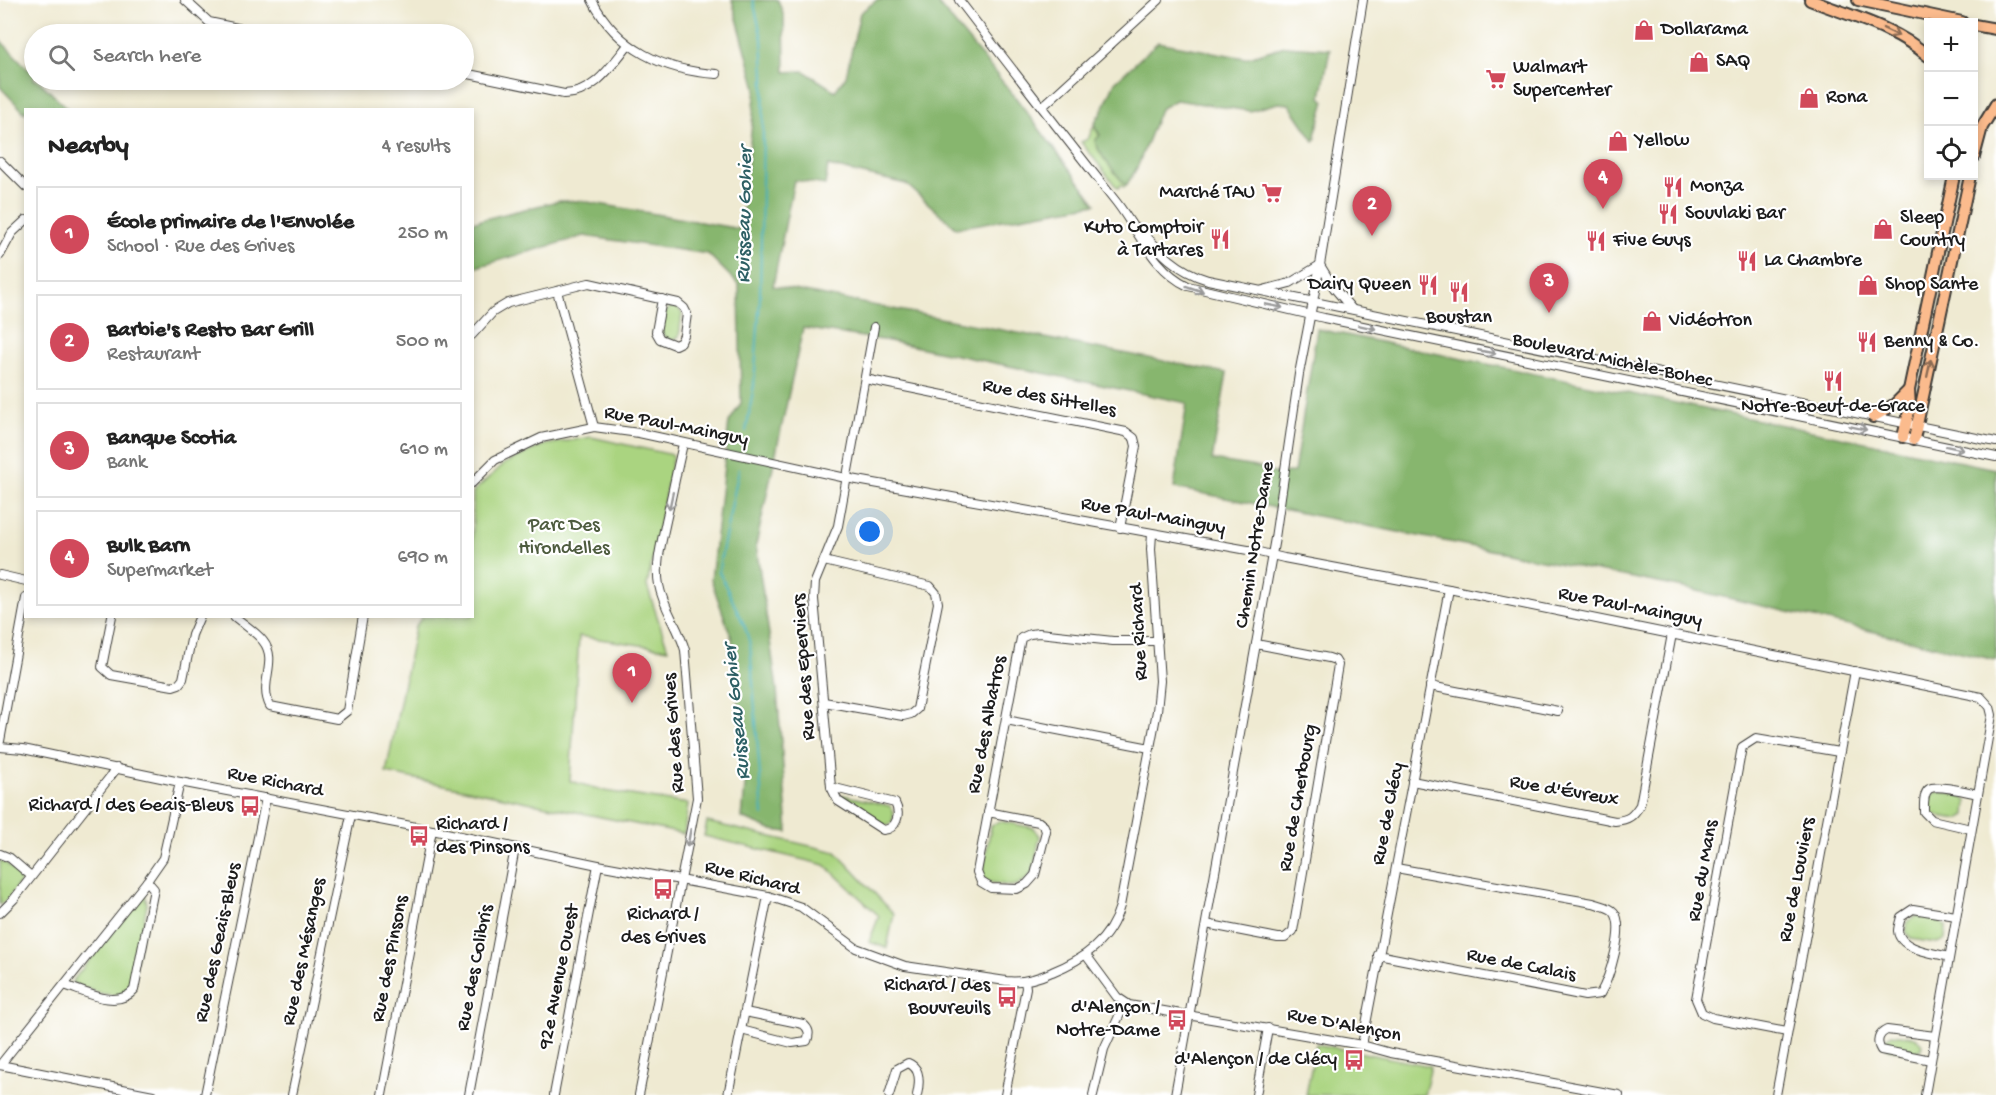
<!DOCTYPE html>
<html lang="en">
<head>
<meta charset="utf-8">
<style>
	:root { --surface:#fff; --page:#f6f6f6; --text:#222; --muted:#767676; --line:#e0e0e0; --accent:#d1495b }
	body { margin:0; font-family:"Gochi Hand",sans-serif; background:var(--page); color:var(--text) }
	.controls { position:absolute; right:18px; top:18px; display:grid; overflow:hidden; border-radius:0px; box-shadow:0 3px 9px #0003 }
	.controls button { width:54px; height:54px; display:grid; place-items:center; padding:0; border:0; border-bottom:2px solid var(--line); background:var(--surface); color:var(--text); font:30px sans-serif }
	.you { position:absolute; left:870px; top:532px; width:21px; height:21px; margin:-15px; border:4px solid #fff; border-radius:50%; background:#1a73e8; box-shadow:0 0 0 9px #1a73e833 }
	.badge { display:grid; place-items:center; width:39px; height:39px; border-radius:50%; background:var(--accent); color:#fff; font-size:20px; font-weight:700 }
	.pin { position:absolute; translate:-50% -50px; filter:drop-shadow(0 2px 3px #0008) }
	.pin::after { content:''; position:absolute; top:32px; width:21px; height:18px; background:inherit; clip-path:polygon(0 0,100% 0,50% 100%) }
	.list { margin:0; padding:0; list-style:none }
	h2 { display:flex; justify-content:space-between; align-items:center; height:78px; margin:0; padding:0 24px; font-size:26px }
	h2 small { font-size:20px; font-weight:400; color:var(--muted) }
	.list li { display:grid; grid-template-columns:39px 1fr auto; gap:18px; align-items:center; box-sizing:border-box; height:96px; margin:0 12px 12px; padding:0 12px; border:2px solid var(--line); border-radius:0px }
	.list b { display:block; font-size:22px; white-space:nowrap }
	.list p { margin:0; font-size:20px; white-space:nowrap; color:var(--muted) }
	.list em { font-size:20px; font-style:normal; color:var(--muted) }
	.icon { flex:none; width:33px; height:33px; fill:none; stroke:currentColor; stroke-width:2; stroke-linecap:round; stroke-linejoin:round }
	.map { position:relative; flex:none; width:1996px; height:1095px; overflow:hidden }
	.search { position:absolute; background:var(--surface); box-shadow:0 3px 9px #0003; left:24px; top:24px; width:450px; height:66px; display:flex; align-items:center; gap:15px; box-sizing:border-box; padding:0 21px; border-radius:33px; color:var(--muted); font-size:22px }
	.panel { position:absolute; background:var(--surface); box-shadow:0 3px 9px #0003; left:24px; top:108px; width:450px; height:510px; border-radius:0px }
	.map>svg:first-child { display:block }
	.green { fill:#aad480; stroke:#63784e; stroke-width:1.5 }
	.forest { fill:#87b66e; stroke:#526945; stroke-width:1.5 }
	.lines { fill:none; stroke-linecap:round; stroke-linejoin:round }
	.stream { stroke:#42b1bd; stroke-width:2 }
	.minor-casing { stroke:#3c3b37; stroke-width:10 }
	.highway-casing { stroke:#3c3b37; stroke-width:14 }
	.minor { stroke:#fff; stroke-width:8 }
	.highway { stroke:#fbbb8d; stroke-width:10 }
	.oneway { stroke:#8c6c54 }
	.oneway2 { stroke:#999 }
	.labels { text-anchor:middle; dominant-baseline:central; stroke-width:4.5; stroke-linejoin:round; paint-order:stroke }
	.poi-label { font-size:20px; fill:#1c1c1c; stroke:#fff; text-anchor:start }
	.street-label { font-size:20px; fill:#1c1c1c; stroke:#fff }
	.park-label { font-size:20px; fill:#4e5c3f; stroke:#fff }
	.water-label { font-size:21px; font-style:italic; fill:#2d5f64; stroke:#fff }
</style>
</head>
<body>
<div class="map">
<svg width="1996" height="1095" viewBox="0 0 1996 1095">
	<rect width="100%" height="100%" fill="#fff"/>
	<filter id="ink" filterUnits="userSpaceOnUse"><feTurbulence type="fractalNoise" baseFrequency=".0167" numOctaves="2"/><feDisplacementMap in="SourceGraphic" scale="12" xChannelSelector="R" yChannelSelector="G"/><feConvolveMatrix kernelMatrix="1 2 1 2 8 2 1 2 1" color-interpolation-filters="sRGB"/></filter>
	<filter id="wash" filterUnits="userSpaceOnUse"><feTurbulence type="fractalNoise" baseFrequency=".008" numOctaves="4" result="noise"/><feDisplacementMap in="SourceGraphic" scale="24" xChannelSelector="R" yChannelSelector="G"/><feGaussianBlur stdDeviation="1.35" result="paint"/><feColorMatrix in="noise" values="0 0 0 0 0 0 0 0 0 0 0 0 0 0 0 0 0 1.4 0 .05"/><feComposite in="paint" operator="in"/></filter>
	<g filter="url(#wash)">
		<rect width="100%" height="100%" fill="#efead2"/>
		<g class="green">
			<path d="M1094,126l6,10 -5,5c6,18 20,30 31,45l-3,1 -2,-2 -3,3 -4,-4 -33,-42 7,-3z"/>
			<path d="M670,307l8,1 4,5 -3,23 -5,4c-20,-1 -13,-24 -4,-33z"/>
			<polygon points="591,437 673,455 647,586 668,649 579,636 570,781 605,791 688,804 684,834 386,773 415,627 422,617 472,616 473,492 504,464 544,445"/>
			<path d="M1937,792c12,1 22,1 30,9l-1,14 -7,4 -27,-4 -5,-8 2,-11z"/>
			<polygon points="843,795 890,806 894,813 892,822 887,826 883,825 841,798"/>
			<polygon points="999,821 1034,828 1040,836 1033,871 1027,879 1017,885 1011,886 988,882 982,876 991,826"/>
			<polygon points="707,822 836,852 894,914 887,948 869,942 879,916 825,865 704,836"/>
			<polygon points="0,860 7,864 22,879 8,899 0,905"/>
			<path d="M145,894l2,10 -16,84c-15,14 -38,3 -55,-3l-3,-2 1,-4 67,-83z"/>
			<path d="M1916,916c11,2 21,1 30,10l-1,14 -8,3 -26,-4 -5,-8 2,-10z"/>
			<polygon points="1892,1034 1915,1037 1922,1044 1921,1049 1914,1052 1888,1049 1883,1040"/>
			<polygon points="1316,1044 1431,1066 1424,1095 1306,1095"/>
		</g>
		<g class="forest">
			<polygon points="732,0 778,0 784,17 785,72 804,71 835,91 846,76 860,13 877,0 935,0 1016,98 1096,204 956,228 906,184 828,166 825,185 794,180 773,286 1227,373 1212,460 1268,469 1272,473 1294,472 1317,329 1996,469 1996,660 1689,589 1174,488 1187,403 889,341 803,328 756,545 777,689 788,832 771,830 742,818 746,775 738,700 737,675 732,639 711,580 729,422 741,403 739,285 708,254 584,236 473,268 472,222 558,201 582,201 740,229 756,88"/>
			<polygon points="0,40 34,75 34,80 38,80 68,109 26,110 25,113 0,87"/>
			<path d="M1158,42l87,16 40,-12 45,3 -9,48 4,4 -10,34 1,4 -2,2 -25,-37 -11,-1 -28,8 -74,-11 -16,9 -23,59 -11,18c-11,-15 -25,-27 -31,-45l5,-6 -6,-9 4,-10h2l15,-34z"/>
		</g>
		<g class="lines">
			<g class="stream">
				<polyline points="746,431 754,385 760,297 764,76 762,39 753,0"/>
				<polyline points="739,469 720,562 719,572 745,627 750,644 763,815"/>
			</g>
		</g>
	</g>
	<g filter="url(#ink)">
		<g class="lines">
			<g class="minor-casing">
				<g id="minor">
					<polyline points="185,0 209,22 266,34"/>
					<path d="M592,0c25,49 72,71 125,74"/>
					<path d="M959,0c52,68 105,136 158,203 22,29 37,67 71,83l136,32 672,139"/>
					<path d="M464,73l100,21c30,0 47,-28 64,-49"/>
					<polyline points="1042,107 1159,0"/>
					<polyline points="0,161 26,187"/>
					<path d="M1139,228c21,24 38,43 69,52l788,162"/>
					<polyline points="0,255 12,233 26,220"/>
					<polyline points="1320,265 1334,288 1352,309"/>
					<polyline points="1263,290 1290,283 1320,265"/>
					<polyline points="557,291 594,427"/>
					<polyline points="472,335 493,312 508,303 589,283 678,303 684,308 687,314 684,335 681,342 675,345 660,339 656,332 662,299"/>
					<polyline points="865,379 1126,432 1134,438 1136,446 1120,528"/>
					<polyline points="472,483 495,460 541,438 594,427 639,433 846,478 1259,552 1284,558 1449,589 1981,697 1990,707 1992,715 1925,1095"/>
					<polyline points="824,561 930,586 936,593 938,603 917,709 911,714 903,716 824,702"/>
					<polyline points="0,575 26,581"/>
					<polyline points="112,616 102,667 111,675 173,686 179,684 183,679 192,635 200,616"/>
					<path d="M234,616c9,8 22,16 29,25 16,20 -5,42 7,65l67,13 10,-8 16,-95"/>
					<polyline points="1430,686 1558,711"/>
					<polyline points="1006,720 1150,748"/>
					<polyline points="0,741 26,598"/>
					<path d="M0,747l23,2 157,33 252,48 166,35 170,31 33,11 55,41 49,18 101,15c17,2 31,-2 46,-9 32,-13 58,-31 68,-66l37,-195 3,-30 -9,-132 1,-15"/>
					<path d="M1412,781l203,40c14,-1 18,-5 25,-16l32,-171"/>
					<path d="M831,787l64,16c6,11 2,26 -12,27l-45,-29 -7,-14 -17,-188 1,-17 23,-56 36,-199"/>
					<polyline points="988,812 1039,822 1044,826 1046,831 1035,875 1027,884 1017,889 991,888 981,882 977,872 1021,638 1030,634 1039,633 1113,641 1158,641"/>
					<path d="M1971,829l-39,-9 -8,-8c0,-6 -1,-19 5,-23 7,-5 39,3 49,5"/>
					<polyline points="0,854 10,858 31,876"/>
					<polyline points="0,913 14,899 117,768"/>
					<polyline points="1206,924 1278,938 1285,938 1293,931 1338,665 1335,660 1329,658 1256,644"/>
					<polyline points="1086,955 1117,997 1129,1005 1362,1045 1391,1053 1619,1095"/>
					<path d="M1378,955l207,41 15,-2c9,-15 26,-67 14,-82 -4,-5 -15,-7 -21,-9l-197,-35"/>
					<path d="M1949,957c-14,-4 -49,-7 -51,-26 0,-4 2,-10 3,-14l12,-8 43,7"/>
					<path d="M64,985c20,6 53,25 70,5l20,-101 -7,-8"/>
					<path d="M741,1030l51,13 15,-2c3,-8 2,-12 -4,-17l-58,-12"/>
					<polyline points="1787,1032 1713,1018 1702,1013 1696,999 1742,747 1756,738 1839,752"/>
					<polyline points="1362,1045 1449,589"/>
					<path d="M1931,1060l-50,-10c-5,-8 -3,-16 6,-20l48,6"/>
					<polyline points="0,1065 147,881 163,858 180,782"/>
					<polyline points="0,1065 153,1095"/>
					<polyline points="205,1095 266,798"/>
					<polyline points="292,1095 351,815"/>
					<polyline points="382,1095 432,830"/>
					<polyline points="469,1095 515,848"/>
					<polyline points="554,1095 598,865"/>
					<path d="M639,1095l58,-297 -12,-148c-6,-23 -22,-42 -26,-65 -4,-21 3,-44 7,-64 6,-26 11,-52 17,-77"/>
					<polyline points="728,1095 768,896"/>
					<path d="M889,1095l8,-26 11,-6c13,5 12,19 9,32"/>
					<polyline points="1005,1095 1026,988 1025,981"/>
					<polyline points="1093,1095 1104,1049 1125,1003"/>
					<polyline points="1175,1095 1275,538 1299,374 1320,265 1363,0"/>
					<polyline points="1256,1095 1268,1028"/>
					<polyline points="1776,1095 1855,671"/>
				</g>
			</g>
			<g class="highway-casing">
				<g id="highway">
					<path d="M1810,0c40,16 85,27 118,56"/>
					<polyline points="1858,0 1962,22"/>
					<polyline points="1974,25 1996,29"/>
					<polyline points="1974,157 1982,127 1996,104"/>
					<polyline points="1873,417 1895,404 1909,390"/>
					<polyline points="1903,437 1910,407 1909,390 1954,176"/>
					<polyline points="1914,439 1970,176"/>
				</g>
			</g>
			<use href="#minor" class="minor"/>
			<use href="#highway" class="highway"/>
		</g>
		<defs><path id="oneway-shaft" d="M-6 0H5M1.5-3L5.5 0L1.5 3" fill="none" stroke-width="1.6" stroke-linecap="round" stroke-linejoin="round" transform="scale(1.5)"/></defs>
		<g class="oneway">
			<use href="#oneway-shaft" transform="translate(1891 32) rotate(26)"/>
			<use href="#oneway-shaft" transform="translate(1929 368) rotate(-78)"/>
		</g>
		<g class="oneway2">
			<use href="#oneway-shaft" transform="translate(1195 289) rotate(19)"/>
			<use href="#oneway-shaft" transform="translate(1274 306) rotate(11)"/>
			<use href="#oneway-shaft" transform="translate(1367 327) rotate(12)"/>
			<use href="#oneway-shaft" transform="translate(1487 352) rotate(11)"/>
			<use href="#oneway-shaft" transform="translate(1858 428) rotate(12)"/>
			<use href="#oneway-shaft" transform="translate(1955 448) rotate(12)"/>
			<use href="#oneway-shaft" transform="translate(671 501) rotate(102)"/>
			<use href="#oneway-shaft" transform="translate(689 838) rotate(100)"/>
		</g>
	</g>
	<defs>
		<g id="shop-bare" transform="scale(1.62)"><path d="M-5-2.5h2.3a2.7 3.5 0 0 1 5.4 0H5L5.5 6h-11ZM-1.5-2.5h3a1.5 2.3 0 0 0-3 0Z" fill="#d1495b" stroke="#fff" stroke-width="2.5" paint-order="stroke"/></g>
		<g id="supermarket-bare" transform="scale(1.62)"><path d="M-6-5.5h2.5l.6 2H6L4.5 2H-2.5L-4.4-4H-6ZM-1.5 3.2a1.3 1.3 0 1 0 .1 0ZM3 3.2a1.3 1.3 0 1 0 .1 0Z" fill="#d1495b" stroke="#fff" stroke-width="2.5" paint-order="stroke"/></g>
		<g id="restaurant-bare" transform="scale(1.62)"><path d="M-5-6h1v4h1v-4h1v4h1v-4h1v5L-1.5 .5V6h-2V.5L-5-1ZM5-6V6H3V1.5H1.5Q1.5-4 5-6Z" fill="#d1495b" stroke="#fff" stroke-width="2.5" paint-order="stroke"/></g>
		<g id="bus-bare" transform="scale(1.62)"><path d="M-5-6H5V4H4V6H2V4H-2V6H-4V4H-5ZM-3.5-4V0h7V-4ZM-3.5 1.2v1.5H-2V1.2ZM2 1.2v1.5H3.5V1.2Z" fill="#d1495b" stroke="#fff" stroke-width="2.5" paint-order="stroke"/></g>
	</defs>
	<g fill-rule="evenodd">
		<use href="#shop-bare" x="1644" y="30"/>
		<use href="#shop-bare" x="1699" y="62"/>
		<use href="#supermarket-bare" x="1496" y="79"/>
		<use href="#shop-bare" x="1809" y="98"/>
		<use href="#shop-bare" x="1618" y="141"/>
		<use href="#restaurant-bare" x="1673" y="187"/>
		<use href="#supermarket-bare" x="1272" y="193"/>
		<use href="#restaurant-bare" x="1668" y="214"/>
		<use href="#shop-bare" x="1883" y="229"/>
		<use href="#restaurant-bare" x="1220" y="239"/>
		<use href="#restaurant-bare" x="1596" y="241"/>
		<use href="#restaurant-bare" x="1747" y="261"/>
		<use href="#restaurant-bare" x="1428" y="285"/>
		<use href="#shop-bare" x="1868" y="285"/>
		<use href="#restaurant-bare" x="1459" y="292"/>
		<use href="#shop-bare" x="1652" y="321"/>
		<use href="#restaurant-bare" x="1867" y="342"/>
		<use href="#restaurant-bare" x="1833" y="381"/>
		<use href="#bus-bare" x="250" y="806"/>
		<use href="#bus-bare" x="419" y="836"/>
		<use href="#bus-bare" x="663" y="889"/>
		<use href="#bus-bare" x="1007" y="997"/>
		<use href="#bus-bare" x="1177" y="1020"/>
		<use href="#bus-bare" x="1354" y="1060"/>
	</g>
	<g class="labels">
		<g class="poi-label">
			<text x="1661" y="30">Dollarama</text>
			<text x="1716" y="62">SAQ</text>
			<text x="1513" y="68">Walmart<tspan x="1513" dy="23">Supercenter</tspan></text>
			<text x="1826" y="98">Rona</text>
			<text x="1635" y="141">Yellow</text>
			<text x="1690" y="187">Monza</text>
			<text x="1255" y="193" text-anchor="end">Marché TAU</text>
			<text x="1685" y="214">Souvlaki Bar</text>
			<text x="1900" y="218">Sleep<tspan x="1900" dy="23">Country</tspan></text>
			<text x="1203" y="228" text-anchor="end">Kuto Comptoir<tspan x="1203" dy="23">à Tartares</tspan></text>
			<text x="1613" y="241">Five Guys</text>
			<text x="1764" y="261">La Chambre</text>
			<text x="1411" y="285" text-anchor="end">Dairy Queen</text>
			<text x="1885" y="285">Shop Sante</text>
			<text x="1459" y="318" text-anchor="middle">Boustan</text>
			<text x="1669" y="321">Vidéotron</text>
			<text x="1884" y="342">Benny &amp; Co.</text>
			<text x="1833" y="407" text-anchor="middle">Notre-Boeuf-de-Grace</text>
			<text x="233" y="806" text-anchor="end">Richard / des Geais-Bleus</text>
			<text x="436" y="825">Richard /<tspan x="436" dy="23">des Pinsons</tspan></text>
			<text x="663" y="915" text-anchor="middle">Richard /<tspan x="663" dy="23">des Grives</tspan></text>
			<text x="990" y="986" text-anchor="end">Richard / des<tspan x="990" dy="23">Bouvreuils</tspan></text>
			<text x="1160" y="1008" text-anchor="end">d'Alençon /<tspan x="1160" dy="23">Notre-Dame</tspan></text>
			<text x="1337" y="1060" text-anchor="end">d'Alençon / de Clécy</text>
		</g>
		<g class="street-label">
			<text transform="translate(1612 361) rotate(12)">Boulevard Michèle-Bohec</text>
			<text transform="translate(1049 399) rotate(11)">Rue des Sittelles</text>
			<text transform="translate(676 427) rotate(11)">Rue Paul-Mainguy</text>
			<text transform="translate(1153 517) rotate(10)">Rue Paul-Mainguy</text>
			<text transform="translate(1256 545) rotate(-81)">Chemin Notre-Dame</text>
			<text transform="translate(1630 608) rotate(11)">Rue Paul-Mainguy</text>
			<text transform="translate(1140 632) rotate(-93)">Rue Richard</text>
			<text transform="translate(805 667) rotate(-94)">Rue des Eperviers</text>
			<text transform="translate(988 725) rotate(-79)">Rue des Albatros</text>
			<text transform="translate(675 733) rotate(-94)">Rue des Grives</text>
			<text transform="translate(275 783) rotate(11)">Rue Richard</text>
			<text transform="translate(1564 792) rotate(10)">Rue d'Évreux</text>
			<text transform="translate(1299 798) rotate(-80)">Rue de Cherbourg</text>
			<text transform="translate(1389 814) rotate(-79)">Rue de Clécy</text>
			<text transform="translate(1704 871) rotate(-80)">Rue du Mans</text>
			<text transform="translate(752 879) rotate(14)">Rue Richard</text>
			<text transform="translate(1798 880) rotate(-79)">Rue de Louviers</text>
			<text transform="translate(219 943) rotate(-78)">Rue des Geais-Bleus</text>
			<text transform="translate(305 952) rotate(-78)">Rue des Mésanges</text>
			<text transform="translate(391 959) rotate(-79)">Rue des Pinsons</text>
			<text transform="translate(1521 966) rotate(11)">Rue de Calais</text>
			<text transform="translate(476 968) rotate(-79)">Rue des Colibris</text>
			<text transform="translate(560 977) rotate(-79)">92e Avenue Ouest</text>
			<text transform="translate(1344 1026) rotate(11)">Rue D'Alençon</text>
		</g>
		<g class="park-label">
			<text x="564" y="526">Parc Des<tspan x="564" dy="23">Hirondelles</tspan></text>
		</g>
		<g class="water-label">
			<text transform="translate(746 215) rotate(-89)">Ruisseau Gohier</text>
			<text transform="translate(738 712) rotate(-96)">Ruisseau Gohier</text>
		</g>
	</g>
</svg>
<div class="controls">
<button>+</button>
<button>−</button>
<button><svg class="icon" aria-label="locate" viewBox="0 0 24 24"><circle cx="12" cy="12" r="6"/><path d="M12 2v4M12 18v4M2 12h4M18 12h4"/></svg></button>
</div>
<div class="you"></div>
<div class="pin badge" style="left:632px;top:703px">1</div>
<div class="pin badge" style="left:1372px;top:236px">2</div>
<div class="pin badge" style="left:1549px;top:313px">3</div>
<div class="pin badge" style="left:1603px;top:209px">4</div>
<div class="search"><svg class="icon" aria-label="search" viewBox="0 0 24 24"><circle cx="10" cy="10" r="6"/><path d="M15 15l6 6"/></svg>Search here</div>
<section class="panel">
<h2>Nearby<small>4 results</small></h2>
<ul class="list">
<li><span class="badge">1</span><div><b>École primaire de l'Envolée</b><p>School · Rue des Grives</p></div><em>250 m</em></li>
<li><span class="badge">2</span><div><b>Barbie's Resto Bar Grill</b><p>Restaurant</p></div><em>500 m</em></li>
<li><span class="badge">3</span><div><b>Banque Scotia</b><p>Bank</p></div><em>610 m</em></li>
<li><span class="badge">4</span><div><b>Bulk Barn</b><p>Supermarket</p></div><em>690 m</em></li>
</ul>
</section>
</div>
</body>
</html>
